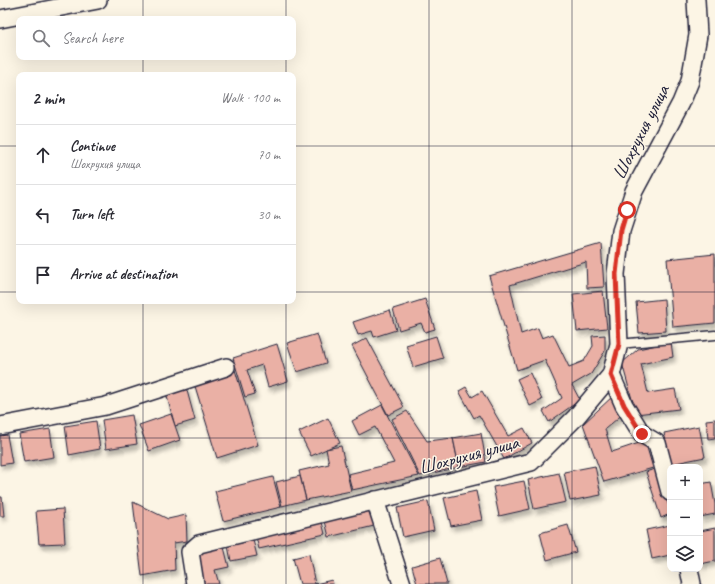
<!DOCTYPE html>
<html lang="en">
<head>
<meta charset="utf-8">
<style>
	:root { --surface:#fff; --page:#f7f7f7; --text:#2b2b33; --muted:#7c7c81; --line:#e1e1e2 }
	body { margin:0; font-family:Caveat,sans-serif; background:var(--page); color:var(--text) }
	.controls { position:absolute; right:12px; bottom:12px; display:grid; overflow:hidden; border-radius:8px; box-shadow:0 4px 16px #0002 }
	.controls button { width:36px; height:36px; display:grid; place-items:center; padding:0; border:0; border-bottom:1px solid var(--line); background:var(--surface); color:var(--text); font:20px sans-serif }
	.stop { position:absolute; width:12px; height:12px; margin:-9px; border:3px solid #d93025; border-radius:50%; background:#fff }
	.stop.end { background:#d93025; border-color:#fff; box-shadow:0 1px 4px #0008 }
	.list { margin:0; padding:0; list-style:none }
	h2 { display:flex; justify-content:space-between; align-items:center; height:52px; margin:0; padding:0 16px; font-size:17px }
	h2 small { font-size:13px; font-weight:400; color:var(--muted) }
	.list li { display:grid; grid-template-columns:26px 1fr auto; gap:12px; align-items:center; box-sizing:border-box; height:60px; padding:0 16px; border-top:1px solid var(--line) }
	.list b { display:block; font-size:15px; white-space:nowrap }
	.list p { margin:0; font-size:13px; white-space:nowrap; color:var(--muted) }
	.list em { font-size:13px; font-style:normal; color:var(--muted) }
	.icon { flex:none; width:22px; height:22px; fill:none; stroke:currentColor; stroke-width:2; stroke-linecap:round; stroke-linejoin:round }
	.map { position:relative; flex:none; width:715px; height:584px; overflow:hidden }
	.search { position:absolute; background:var(--surface); box-shadow:0 4px 16px #0002; left:16px; top:16px; width:280px; height:44px; display:flex; align-items:center; gap:10px; box-sizing:border-box; padding:0 14px; border-radius:8px; color:var(--muted); font-size:15px }
	.panel { position:absolute; background:var(--surface); box-shadow:0 4px 16px #0002; left:16px; top:72px; width:280px; height:232px; border-radius:8px }
	.map>svg:first-child { display:block }
	.building { fill:#eab0a5; stroke:#22223b; filter:url(#shadow) }
	.lines { fill:none; stroke-linecap:round; stroke-linejoin:round }
	.lane-casing { stroke:#22223b; stroke-width:11 }
	.street-casing { stroke:#22223b; stroke-width:20 }
	.lane { stroke:#fcf5e5; stroke-width:8 }
	.street { stroke:#fcf5e5; stroke-width:17 }
	.route { stroke:#d93025; stroke-width:5 }
	.grid { fill:none; stroke:#22223b; stroke-width:1; stroke-opacity:0.55 }
	.labels { text-anchor:middle; dominant-baseline:central; stroke-width:3; stroke-linejoin:round; paint-order:stroke }
	.street-label { font-size:19px; fill:#22223b; stroke:#fcf5e5 }
</style>
</head>
<body>
<div class="map">
<svg width="715" height="584" viewBox="0 0 715 584">
	<defs>
		<filter id="shadow"><feDropShadow dx="2.5" dy="4.5" stdDeviation="2" flood-color="#0004"/></filter>
	</defs>
	<rect width="100%" height="100%" fill="#fcf5e5"/>
	<filter id="ink" filterUnits="userSpaceOnUse"><feTurbulence type="fractalNoise" baseFrequency=".025" numOctaves="2"/><feDisplacementMap in="SourceGraphic" scale="8" xChannelSelector="R" yChannelSelector="G"/><feConvolveMatrix kernelMatrix="1 2 1 2 8 2 1 2 1" color-interpolation-filters="sRGB"/></filter>
	<g filter="url(#ink)">
		<g class="building">
			<polygon points="601,243 604,287 587,288 586,262 510,285 521,334 538,328 542,338 553,334 569,367 584,361 593,346 592,336 605,335 605,351 591,374 572,385 580,400 549,422 543,411 562,398 545,360 517,370 489,276"/>
			<polygon points="715,254 715,323 673,327 667,259"/>
			<polygon points="603,291 607,328 577,331 573,294"/>
			<polygon points="425,299 435,329 425,332 421,323 399,330 393,309"/>
			<polygon points="664,299 666,331 639,333 636,302"/>
			<polygon points="390,310 396,330 374,337 372,331 358,335 353,322"/>
			<polygon points="317,334 326,363 297,372 287,343"/>
			<polygon points="436,336 443,358 413,367 406,345"/>
			<polygon points="367,338 404,407 388,415 352,346"/>
			<polygon points="671,342 673,357 641,364 648,393 675,389 679,409 636,414 622,363 638,349"/>
			<polygon points="277,344 288,381 268,387 262,365 247,370 255,394 245,397 233,358"/>
			<polygon points="235,370 258,445 217,458 194,383"/>
			<polygon points="530,373 542,400 530,406 517,379"/>
			<polygon points="186,387 195,420 175,426 166,393"/>
			<polygon points="466,387 472,397 482,391 508,436 524,428 532,443 504,459 479,415 474,418 459,391"/>
			<polygon points="613,396 624,413 605,429 612,452 645,441 653,468 604,482 583,424"/>
			<polygon points="382,405 419,476 352,490 348,474 394,463 375,427 359,435 352,421"/>
			<polygon points="407,411 427,441 453,438 459,467 420,476 392,419"/>
			<polygon points="171,414 180,440 149,451 139,425"/>
			<polygon points="132,415 137,444 106,449 102,420"/>
			<polygon points="328,418 340,443 311,456 299,432"/>
			<polygon points="715,419 715,438 708,439 706,420"/>
			<polygon points="96,421 100,449 69,455 65,426"/>
			<polygon points="699,426 705,457 671,464 664,433"/>
			<polygon points="50,429 54,457 24,462 19,434"/>
			<polygon points="481,433 486,462 459,467 453,438"/>
			<polygon points="7,435 12,463 0,465 0,436"/>
			<polygon points="341,446 351,491 306,500 299,471 329,464 326,449"/>
			<polygon points="595,466 601,495 570,501 564,472"/>
			<polygon points="657,468 670,510 670,514 661,518 646,472"/>
			<polygon points="559,473 566,502 534,509 528,480"/>
			<polygon points="300,476 306,500 282,506 276,482"/>
			<polygon points="273,477 281,507 223,521 215,491"/>
			<polygon points="524,481 530,509 499,516 493,487"/>
			<polygon points="711,482 715,504 715,514 700,517 700,484"/>
			<polygon points="476,491 482,520 451,526 444,498"/>
			<polygon points="0,497 2,497 4,516 0,516"/>
			<polygon points="428,501 434,530 403,537 397,508"/>
			<polygon points="133,502 168,519 186,515 187,541 174,543 175,570 142,576"/>
			<polygon points="63,509 65,543 39,544 36,511"/>
			<polygon points="374,510 378,525 329,537 325,521"/>
			<polygon points="322,522 325,534 259,549 256,537"/>
			<polygon points="568,525 576,552 547,560 540,533"/>
			<polygon points="670,525 670,555 652,559 646,530"/>
			<polygon points="715,528 715,561 700,564 700,531"/>
			<polygon points="253,540 257,556 231,561 228,546"/>
			<polygon points="224,547 229,567 215,570 219,584 202,584 195,554"/>
			<polygon points="309,554 315,584 332,580 333,584 300,584 293,558"/>
			<polygon points="440,558 447,584 417,584 412,566"/>
		</g>
		<g class="lines">
			<g class="lane-casing">
				<polyline id="lane" points="619,344 715,335"/>
			</g>
			<g class="street-casing">
				<g id="street">
					<polyline points="0,19 98,0"/>
					<polyline points="611,375 624,405 642,434 657,443 670,492"/>
					<polyline points="0,426 106,406 226,367"/>
					<polyline points="375,500 402,584"/>
					<polyline points="689,569 692,584"/>
					<polyline points="195,584 190,552 199,544 531,462 576,417 611,375 619,344 616,274 621,231 634,191 681,103 690,81 698,35 696,0"/>
				</g>
			</g>
			<use href="#lane" class="lane"/>
			<use href="#street" class="street"/>
		</g>
	</g>
	<g class="lines" filter="url(#ink)">
		<polyline class="route" points="627,210 621,230 616,274 619,344 611,375 624,405 642,434"/>
	</g>
	<path class="grid" d="M143,0v19M286,0v19M429,0v584M572,0v584M143,57v18M286,57v18M0,146h19M293,146h422M0,292h19M293,292h422M143,301v283M286,301v283M0,438h715"/>
	<g class="labels">
		<g class="street-label">
			<text transform="translate(641 132) rotate(-63)">Шохрухия улица</text>
			<text transform="translate(469 455) rotate(-15)">Шохрухия улица</text>
		</g>
	</g>
</svg>
<div class="controls">
<button>+</button>
<button>−</button>
<button><svg class="icon" aria-label="layers" viewBox="0 0 24 24"><path d="M12 4l9 5-9 5-9-5zM3 14l9 5 9-5"/></svg></button>
</div>
<div class="stop" style="left:627px;top:210px"></div>
<div class="stop end" style="left:642px;top:434px"></div>
<div class="search"><svg class="icon" aria-label="search" viewBox="0 0 24 24"><circle cx="10" cy="10" r="6"/><path d="M15 15l6 6"/></svg>Search here</div>
<section class="panel">
<h2>2 min<small>Walk · 100 m</small></h2>
<ul class="list">
<li><svg class="icon" aria-label="ahead" viewBox="0 0 24 24"><path d="M12 20V5M6 11l6-6 6 6"/></svg><div><b>Continue</b><p>Шохрухия улица</p></div><em>70 m</em></li>
<li><svg class="icon" aria-label="left" viewBox="0 0 24 24"><path d="M17 20v-9H6M10 6l-5 5 5 5"/></svg><div><b>Turn left</b></div><em>30 m</em></li>
<li><svg class="icon" aria-label="arrive" viewBox="0 0 24 24"><path d="M6 21V4h12l-3 4 3 4H6"/></svg><div><b>Arrive at destination</b></div></li>
</ul>
</section>
</div>
</body>
</html>
